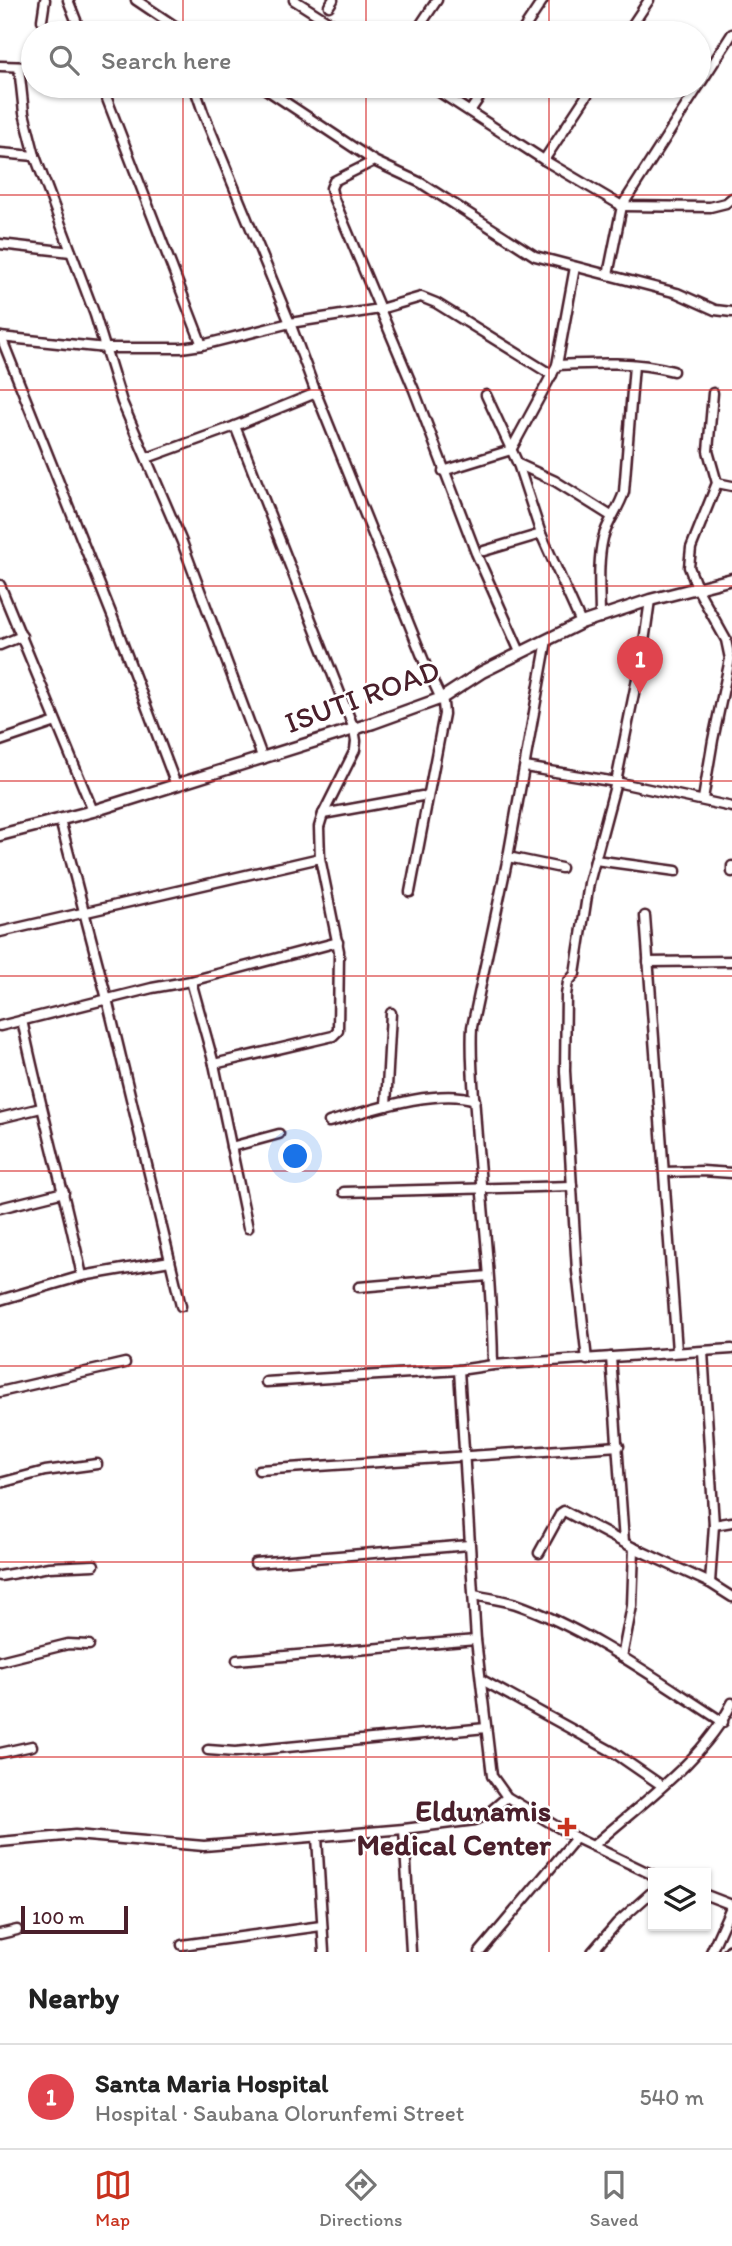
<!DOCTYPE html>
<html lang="en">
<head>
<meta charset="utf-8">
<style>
	:root { --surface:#fff; --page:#f6f6f6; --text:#222; --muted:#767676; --line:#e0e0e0; --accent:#c8321e }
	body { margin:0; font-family:Itim,sans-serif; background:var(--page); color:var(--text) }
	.controls { position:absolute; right:21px; bottom:21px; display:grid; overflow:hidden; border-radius:0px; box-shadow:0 2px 5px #0004 }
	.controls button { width:63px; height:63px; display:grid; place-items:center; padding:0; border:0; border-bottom:2px solid var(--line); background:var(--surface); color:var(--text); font:35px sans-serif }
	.scale { position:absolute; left:21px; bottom:18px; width:107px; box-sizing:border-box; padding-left:7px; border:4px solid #4a1f2b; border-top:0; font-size:19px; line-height:24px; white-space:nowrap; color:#4a1f2b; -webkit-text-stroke:5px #fff; paint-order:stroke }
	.you { position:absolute; left:296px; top:1157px; width:24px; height:24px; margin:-18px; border:5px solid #fff; border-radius:50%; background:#1a73e8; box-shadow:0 0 0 10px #1a73e833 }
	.badge { display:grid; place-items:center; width:46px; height:46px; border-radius:50%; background:var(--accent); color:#fff; font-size:23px; font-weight:700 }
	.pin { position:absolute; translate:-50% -58px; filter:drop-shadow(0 2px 4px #0008) }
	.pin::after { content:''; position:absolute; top:37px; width:24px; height:21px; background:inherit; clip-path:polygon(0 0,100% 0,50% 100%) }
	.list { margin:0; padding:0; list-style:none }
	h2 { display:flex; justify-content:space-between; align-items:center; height:91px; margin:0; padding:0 28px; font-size:30px }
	h2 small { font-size:23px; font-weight:400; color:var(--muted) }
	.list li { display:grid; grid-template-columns:46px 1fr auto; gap:21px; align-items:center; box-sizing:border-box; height:105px; padding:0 28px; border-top:2px solid var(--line) }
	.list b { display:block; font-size:26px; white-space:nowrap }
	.list p { margin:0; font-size:23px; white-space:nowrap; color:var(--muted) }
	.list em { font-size:23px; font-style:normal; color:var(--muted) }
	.icon { flex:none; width:38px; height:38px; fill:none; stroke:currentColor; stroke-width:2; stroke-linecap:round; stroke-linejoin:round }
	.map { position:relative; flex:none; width:732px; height:1952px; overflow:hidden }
	.search { position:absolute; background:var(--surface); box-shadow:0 2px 5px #0004; left:21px; right:21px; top:21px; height:77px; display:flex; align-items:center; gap:18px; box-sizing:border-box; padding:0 24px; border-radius:38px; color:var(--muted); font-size:26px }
	.sheet { height:196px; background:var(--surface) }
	nav { display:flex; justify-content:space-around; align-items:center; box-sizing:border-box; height:98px; border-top:2px solid var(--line); background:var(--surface); font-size:19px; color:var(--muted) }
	nav a { display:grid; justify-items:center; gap:4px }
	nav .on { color:var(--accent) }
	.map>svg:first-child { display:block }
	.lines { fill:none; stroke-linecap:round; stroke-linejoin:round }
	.minor-casing { stroke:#4a1f2b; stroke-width:13 }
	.tertiary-casing { stroke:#4a1f2b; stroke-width:15 }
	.primary-casing { stroke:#4a1f2b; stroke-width:18 }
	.minor { stroke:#fff; stroke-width:8 }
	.tertiary { stroke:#fff; stroke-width:10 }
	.primary { stroke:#fff; stroke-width:12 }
	.grid { fill:none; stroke:#d62828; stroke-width:2; stroke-opacity:0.55 }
	.poi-dot { fill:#c8321e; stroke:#fff; stroke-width:2.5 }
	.labels { text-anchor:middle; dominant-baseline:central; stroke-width:5; stroke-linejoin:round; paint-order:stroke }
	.street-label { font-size:30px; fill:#4a1f2b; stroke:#fff }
	.poi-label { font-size:30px; font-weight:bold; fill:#4a1f2b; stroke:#fff; text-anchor:end }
</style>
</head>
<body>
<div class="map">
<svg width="732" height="1952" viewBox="0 0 732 1952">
	<rect width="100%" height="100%" fill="#fff"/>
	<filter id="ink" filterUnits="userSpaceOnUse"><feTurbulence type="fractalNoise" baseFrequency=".0143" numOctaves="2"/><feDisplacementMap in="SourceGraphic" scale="14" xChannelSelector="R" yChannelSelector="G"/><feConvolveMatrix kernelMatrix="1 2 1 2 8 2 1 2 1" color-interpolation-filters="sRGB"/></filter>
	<g filter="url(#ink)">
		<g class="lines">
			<g class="minor-casing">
				<g id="minor">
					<polyline points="68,0 81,33"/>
					<polyline points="136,0 185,33"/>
					<polyline points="294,0 346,33"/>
					<polyline points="329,6 333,0"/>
					<polyline points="42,20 45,0"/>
					<polyline points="415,33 437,0"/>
					<polyline points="521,33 543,0"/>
					<polyline points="627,33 649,0"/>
					<polyline points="0,66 33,67"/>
					<polyline points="19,67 24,113 35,156 95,315 122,402 182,542 263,759"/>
					<polyline points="102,86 202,345"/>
					<polyline points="194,86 203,112 290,323 316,393 428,671 443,703 444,714 410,892"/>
					<polyline points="261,86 374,161 421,183 535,256 677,293 715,310 732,312"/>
					<polyline points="430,86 544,160 622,206 710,207 726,203 732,198"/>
					<polyline points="470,111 487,86"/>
					<polyline points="0,153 35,156"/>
					<polyline points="544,160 593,86"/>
					<polyline points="374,161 334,181 331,188 333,197 414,390 476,553 520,652"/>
					<polyline points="0,244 71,252"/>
					<polyline points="608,275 622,206 732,34"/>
					<polyline points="0,337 106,348 181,348 202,345 290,323 380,309 421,297 436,303 552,375"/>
					<polyline points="1,337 113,618 176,785"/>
					<path d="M557,365c40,-2 78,-4 116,6"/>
					<polyline points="486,395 518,464 541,534 581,623"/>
					<polyline points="147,458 235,426 316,393"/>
					<polyline points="518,464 555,481 611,516"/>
					<polyline points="443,471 511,450 557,365 575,267"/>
					<polyline points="717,483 732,486"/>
					<polyline points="484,551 541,534"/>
					<polyline points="0,585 93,811"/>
					<path d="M600,618c0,-26 -3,-54 3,-80 5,-18 16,-29 21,-46l10,-127"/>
					<polyline points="0,645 22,636"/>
					<polyline points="0,741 56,722"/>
					<polyline points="525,767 616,782 732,807"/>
					<polyline points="703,799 713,740 730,659 726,640 697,588 689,567 691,548 717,483 708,451 713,393"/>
					<polyline points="323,814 422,796"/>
					<polyline points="60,820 107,999 181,1306"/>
					<polyline points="508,857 561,868"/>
					<polyline points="595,860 676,871"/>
					<polyline points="732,866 732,872"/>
					<polyline points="645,916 677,1351"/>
					<polyline points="0,932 320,858"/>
					<polyline points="648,962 732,961"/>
					<polyline points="191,981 214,1064 248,1228"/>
					<path d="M22,1020c18,86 42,170 60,256"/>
					<polyline points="0,1026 152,988 191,981 338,942"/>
					<polyline points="214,1064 333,1036 338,1031 339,951 320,858 319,827 323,814 355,750 356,741 354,729 235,426"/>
					<polyline points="386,1106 391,1013"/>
					<polyline points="0,1118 41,1108"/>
					<path d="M329,1122c39,-11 108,-35 146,-22"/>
					<polyline points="231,1147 279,1134"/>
					<polyline points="664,1172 702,1171 732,1173"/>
					<polyline points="344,1192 572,1186"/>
					<polyline points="0,1208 64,1192"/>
					<polyline points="359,1287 488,1276"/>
					<polyline points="0,1300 82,1276 170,1261"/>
					<polyline points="703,1352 714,1525 710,1583"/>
					<polyline points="611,1357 624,1542"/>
					<polyline points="587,1360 577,1271 565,1071 566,995 568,982 575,974 589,883 616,782 643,649 650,600"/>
					<path d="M493,1365c-1,-80 -11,-161 -17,-241 -2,-32 -6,-65 -4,-97l36,-170 39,-217"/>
					<polyline points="266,1382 459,1370"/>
					<polyline points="0,1392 125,1363"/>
					<polyline points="259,1470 619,1446"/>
					<polyline points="0,1483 45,1471 97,1464"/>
					<polyline points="714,1525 732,1522"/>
					<polyline points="539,1553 561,1513 564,1511 634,1548 710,1583 732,1597"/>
					<polyline points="255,1563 469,1545"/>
					<polyline points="0,1576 49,1567 94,1565"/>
					<path d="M474,1595c14,3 29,5 42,9 72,25 143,77 207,118"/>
					<polyline points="622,1657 632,1606 634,1548"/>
					<polyline points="237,1660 476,1640"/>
					<polyline points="0,1661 68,1644 89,1645"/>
					<polyline points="482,1680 613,1752 661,1785"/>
					<polyline points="208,1750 235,1752 486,1728"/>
					<polyline points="0,1753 32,1746"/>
					<polyline points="404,1829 411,1952"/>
					<polyline points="317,1837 324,1952"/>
					<polyline points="0,1842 75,1835 204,1846 404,1829 475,1820 485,1816 507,1797"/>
					<path d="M593,1846c47,-42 111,-86 139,-143"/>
					<polyline points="653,1875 576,1838 507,1797 492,1776 476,1640 459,1370 493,1365 732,1349"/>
					<polyline points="706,1895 732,1905"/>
					<polyline points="0,1934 17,1930"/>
					<polyline points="182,1945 321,1926"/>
					<polyline points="480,1952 576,1838"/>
					<polyline points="592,1952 617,1923 653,1891"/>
					<polyline points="711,1952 732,1905"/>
				</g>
			</g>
			<g class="tertiary-casing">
				<polyline id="tertiary" points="0,835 93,811 373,723 442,698 482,672 581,623 650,600 732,579"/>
			</g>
			<g class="primary-casing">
				<polyline id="primary" points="731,1952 732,1951"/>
			</g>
			<use href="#minor" class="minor"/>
			<use href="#tertiary" class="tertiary"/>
			<use href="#primary" class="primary"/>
		</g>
	</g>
	<path class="grid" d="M183,0v33M366,0v33M549,0v33M183,86v1866M366,86v1866M549,86v1866M0,195h732M0,390h732M0,586h732M0,781h732M0,976h732M0,1171h732M0,1366h732M0,1562h732M0,1757h732"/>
	<path class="poi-dot" d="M563.5 1816.5h7v7h7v7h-7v7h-7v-7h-7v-7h7z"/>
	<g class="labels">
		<g class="street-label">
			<text transform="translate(362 696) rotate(-20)">ISUTI ROAD</text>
		</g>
		<g class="poi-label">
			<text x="551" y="1810">Eldunamis<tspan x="551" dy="34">Medical Center</tspan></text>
		</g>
	</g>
</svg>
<div class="controls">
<button><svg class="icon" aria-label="layers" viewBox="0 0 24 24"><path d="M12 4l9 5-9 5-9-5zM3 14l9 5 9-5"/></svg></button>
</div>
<div class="scale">100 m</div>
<div class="you"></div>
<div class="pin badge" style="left:640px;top:694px;background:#e0444e">1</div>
<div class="search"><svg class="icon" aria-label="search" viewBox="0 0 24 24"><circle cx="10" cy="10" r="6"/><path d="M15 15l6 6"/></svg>Search here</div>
</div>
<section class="sheet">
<h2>Nearby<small></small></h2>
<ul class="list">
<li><span class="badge" style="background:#e0444e">1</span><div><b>Santa Maria Hospital</b><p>Hospital · Saubana Olorunfemi Street</p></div><em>540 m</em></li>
</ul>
</section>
<nav>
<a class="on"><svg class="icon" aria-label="map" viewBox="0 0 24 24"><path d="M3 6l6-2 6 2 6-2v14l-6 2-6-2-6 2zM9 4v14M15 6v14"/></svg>Map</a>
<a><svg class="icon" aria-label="directions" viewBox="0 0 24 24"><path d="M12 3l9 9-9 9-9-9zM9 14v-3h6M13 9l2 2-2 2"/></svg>Directions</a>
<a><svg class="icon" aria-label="saved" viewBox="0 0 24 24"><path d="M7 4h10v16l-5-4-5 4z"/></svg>Saved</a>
</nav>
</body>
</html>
